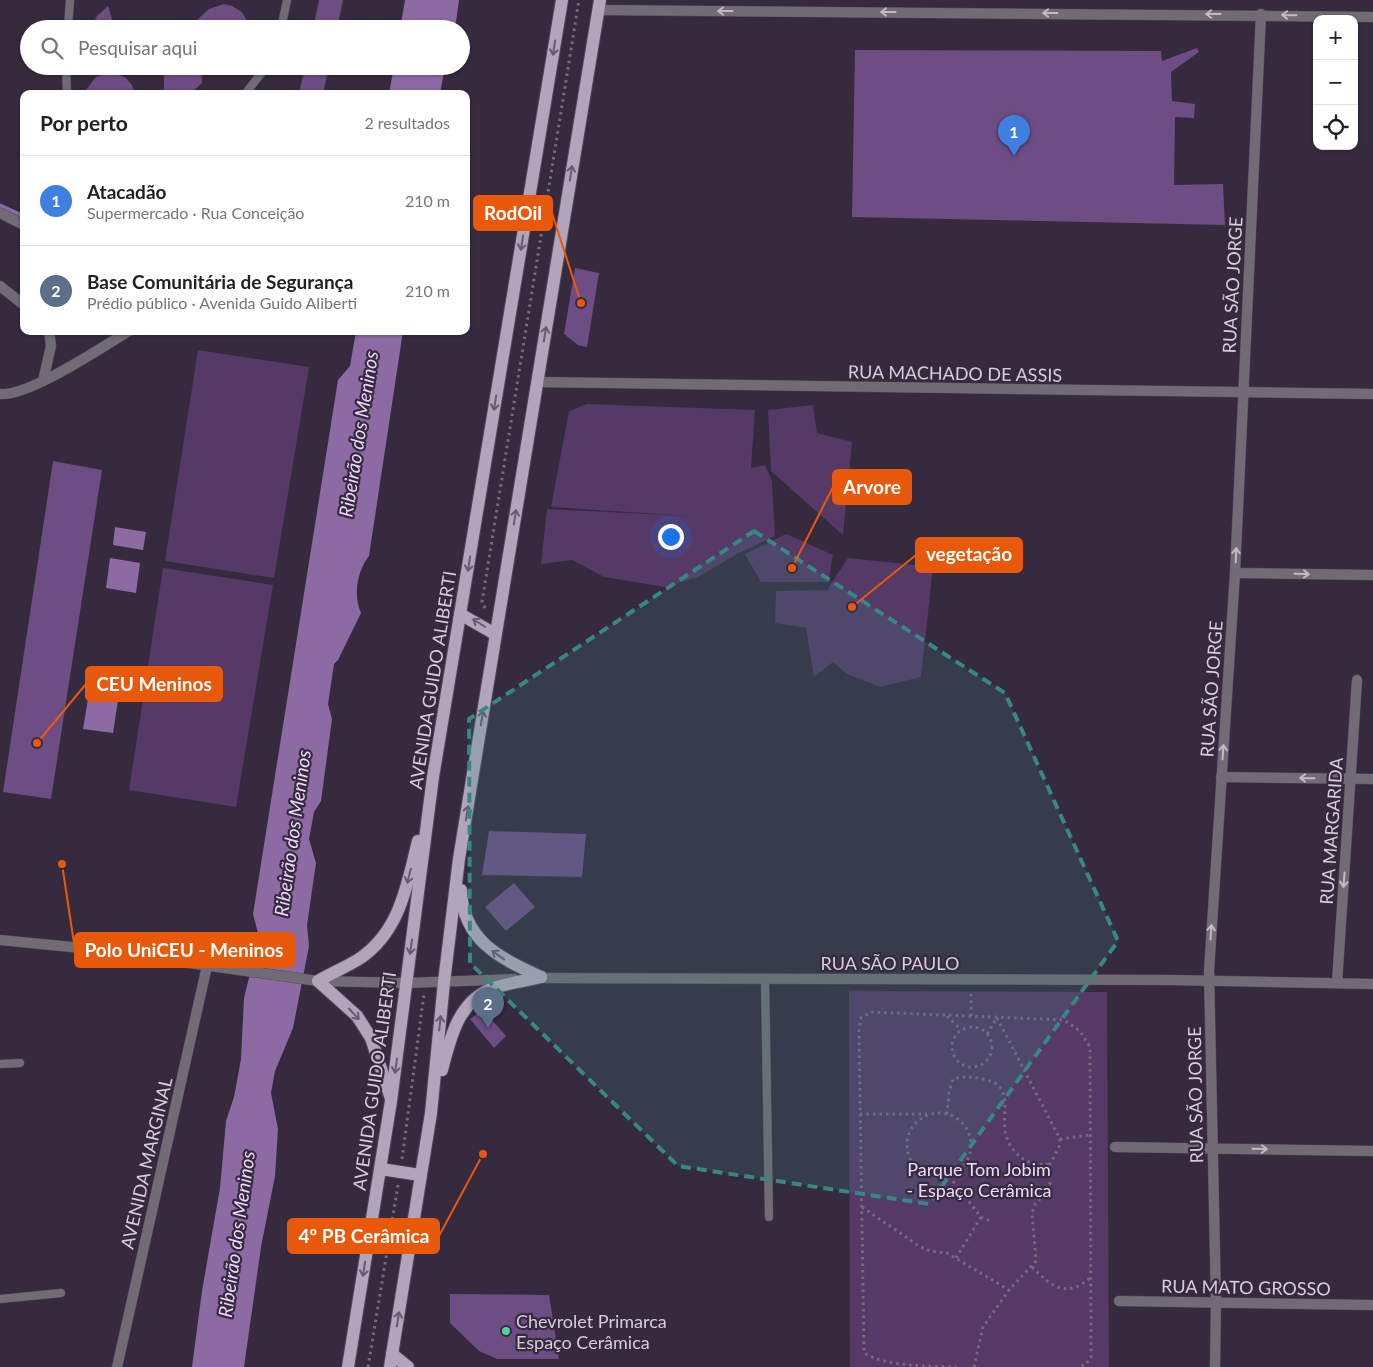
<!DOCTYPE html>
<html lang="pt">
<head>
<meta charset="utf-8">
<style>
	:root { --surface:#fff; --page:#f6f6f6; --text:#202124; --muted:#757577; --line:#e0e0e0; --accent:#357159 }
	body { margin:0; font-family:Lato,sans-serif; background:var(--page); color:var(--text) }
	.controls { position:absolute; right:15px; top:15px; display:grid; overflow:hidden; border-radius:10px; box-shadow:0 1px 4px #0004 }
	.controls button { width:45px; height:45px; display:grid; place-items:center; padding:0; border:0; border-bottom:1px solid var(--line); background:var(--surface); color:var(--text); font:25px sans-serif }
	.you { position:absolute; left:670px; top:536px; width:18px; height:18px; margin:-12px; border:4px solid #fff; border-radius:50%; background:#1a73e8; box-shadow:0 0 0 8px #1a73e833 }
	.badge { display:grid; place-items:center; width:32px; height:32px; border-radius:50%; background:var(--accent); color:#fff; font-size:16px; font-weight:700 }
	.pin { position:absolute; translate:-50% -41px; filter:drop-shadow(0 1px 2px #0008) }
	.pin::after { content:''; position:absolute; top:26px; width:18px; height:15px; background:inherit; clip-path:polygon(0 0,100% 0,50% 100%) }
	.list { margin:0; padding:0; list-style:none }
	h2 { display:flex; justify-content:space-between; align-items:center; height:65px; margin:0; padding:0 20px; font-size:21px }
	h2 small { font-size:16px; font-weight:400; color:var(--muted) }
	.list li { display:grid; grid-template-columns:32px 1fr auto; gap:15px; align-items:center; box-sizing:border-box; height:90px; padding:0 20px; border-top:1px solid var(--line) }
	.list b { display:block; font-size:19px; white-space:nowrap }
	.list p { margin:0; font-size:16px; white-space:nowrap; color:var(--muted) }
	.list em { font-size:16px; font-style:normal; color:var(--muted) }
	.icon { flex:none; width:28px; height:28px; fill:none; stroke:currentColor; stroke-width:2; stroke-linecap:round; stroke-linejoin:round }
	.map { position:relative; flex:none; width:1373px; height:1367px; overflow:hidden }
	.search { position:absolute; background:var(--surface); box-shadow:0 1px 4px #0004; left:20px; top:20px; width:450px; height:55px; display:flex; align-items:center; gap:12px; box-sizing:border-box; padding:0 18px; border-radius:28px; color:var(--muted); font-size:19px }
	.panel { position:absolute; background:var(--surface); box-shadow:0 1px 4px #0004; left:20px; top:90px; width:450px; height:245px; border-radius:10px }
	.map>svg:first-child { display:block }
	.green { fill:#553967 }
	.water { fill:#8d6aa4 }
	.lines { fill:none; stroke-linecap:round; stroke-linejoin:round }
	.stream { stroke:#8d6aa4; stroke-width:5 }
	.building { fill:#6e4c84 }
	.service-casing { stroke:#53485a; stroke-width:9 }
	.minor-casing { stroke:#53485a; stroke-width:11 }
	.tertiary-casing { stroke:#53485a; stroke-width:11 }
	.primary-casing { stroke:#53485a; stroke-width:14 }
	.path { stroke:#766b7d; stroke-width:3; stroke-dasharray:2.5 4; stroke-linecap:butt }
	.service { stroke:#716b75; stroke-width:8 }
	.minor { stroke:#716b75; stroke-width:10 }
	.tertiary { stroke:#716b75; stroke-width:10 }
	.primary { stroke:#b2a5bb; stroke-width:12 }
	.oneway { stroke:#c2bac7 }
	.oneway2 { stroke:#685b70 }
	.marked { fill:#378884; fill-opacity:0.2; stroke:#378884; stroke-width:4; stroke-dasharray:10 6; stroke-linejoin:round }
	.poi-dot { fill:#4ed399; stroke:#362a3e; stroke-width:2 }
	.labels { text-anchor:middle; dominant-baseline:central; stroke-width:4.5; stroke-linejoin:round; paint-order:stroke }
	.street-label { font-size:18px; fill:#d6cedb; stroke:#362a3e }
	.park-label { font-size:18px; fill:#eedbfc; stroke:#362a3e }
	.poi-label { font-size:18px; fill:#d6cedb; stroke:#362a3e; text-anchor:start }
	.water-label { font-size:19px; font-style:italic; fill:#edd9fb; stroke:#362a3e }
	.leader { fill:none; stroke:#e8590c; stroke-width:2 }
	.callout-dot { fill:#e8590c; stroke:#362a3e; stroke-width:2 }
	.callout { fill:#e8590c; stroke:#e8590c; stroke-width:2 }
	.callout-label { font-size:19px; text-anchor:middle; font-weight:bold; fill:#fff }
</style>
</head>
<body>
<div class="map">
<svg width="1373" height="1367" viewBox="0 0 1373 1367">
	<rect width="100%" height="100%" fill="#362a3e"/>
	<g class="green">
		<polygon points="198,350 309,367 274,578 165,561"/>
		<polygon points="587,404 755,410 751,468 765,465 772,481 775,536 737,554 698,577 665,587 604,577 572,560 541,564 547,509 689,516 551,507 569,411"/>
		<polygon points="813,405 817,433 852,442 843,535 771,471 768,410"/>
		<polygon points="786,534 833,555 828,582 761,582 745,554"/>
		<polygon points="848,558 933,567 921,677 880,687 847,674 833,662 814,677 806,628 775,623 776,591 827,590"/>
		<polygon points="163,568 273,585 236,807 129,790"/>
		<polygon points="849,991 1107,992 1109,1367 850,1367"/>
	</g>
	<g class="water">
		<polygon points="405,0 459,0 455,29 400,29"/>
		<polygon points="394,66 445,66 440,94 389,94"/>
		<path d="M356,331h47l-34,225c-12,15 -16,40 -8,57l-23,47 -4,4 -6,40 4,15 -11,82 -7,11 -5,27 7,24 -9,62 2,21 -16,82 -18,43 -4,22 7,36 -3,47 -14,71 -17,120h-52l10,-76 18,-103 6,-67 8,-24 7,-38 3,-61 15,-61 -6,-23 85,-534 12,-14z"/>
		<polygon points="115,527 146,532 143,550 113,545"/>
		<polygon points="110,558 140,563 136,593 106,588"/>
		<polygon points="93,669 122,674 113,733 83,729"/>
	</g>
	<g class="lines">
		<polyline class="stream" points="0,206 24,217"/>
	</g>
	<g class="building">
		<polygon points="319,0 343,0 337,29 313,29"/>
		<polygon points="224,4 232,6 242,12 247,21 247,29 187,29 209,9"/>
		<polygon points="108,6 115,29 89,29 97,16"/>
		<polygon points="1197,48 1199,52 1171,72 1172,101 1195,104 1194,118 1175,117 1174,185 1223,184 1225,225 852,217 855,50 1161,51 1162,61"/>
		<polygon points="164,66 201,66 202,83 190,94 169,94 164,91"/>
		<polygon points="305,66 329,66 323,94 299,94"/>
		<polygon points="109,72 125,77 132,85 135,94 83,94 96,77"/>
		<polygon points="575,268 599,273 587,347 578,345 564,334"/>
		<polygon points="53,461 102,470 51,799 3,792"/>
		<polygon points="489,831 586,834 582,877 482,875"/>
		<polygon points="514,883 535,907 506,931 485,907"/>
		<polygon points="483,1010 506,1036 494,1048 470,1019"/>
		<polygon points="450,1294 549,1295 559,1359 497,1359 479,1351 450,1323"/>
	</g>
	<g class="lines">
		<g class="service-casing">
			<g id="service">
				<polyline points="68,29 70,0"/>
				<polyline points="281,29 287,0"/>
				<polyline points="66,66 67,94"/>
				<polyline points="245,94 267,66"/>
				<polyline points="765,978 769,1217"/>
				<polyline points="0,1064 20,1063"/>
				<polyline points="0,1299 61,1293"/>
			</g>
		</g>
		<g class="minor-casing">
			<g id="minor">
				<polyline points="599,10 1373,17"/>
				<polyline points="0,213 24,225"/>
				<polyline points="0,286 24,305"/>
				<polyline points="43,381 51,346 49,331"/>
				<polyline points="537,382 1373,394"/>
				<path d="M0,394c28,3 102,-47 129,-63"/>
				<polyline points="1235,573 1373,575"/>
				<polyline points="1221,777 1373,779"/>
				<polyline points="1337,983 1357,680"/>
				<polyline points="1115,1147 1373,1151"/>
				<polyline points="1119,1301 1373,1305"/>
				<polyline points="117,1367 207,966"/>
				<polyline points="1215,1367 1216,1302 1209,971 1235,573 1261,14"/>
			</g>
		</g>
		<g class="tertiary-casing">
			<g id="tertiary">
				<polyline points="0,940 82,948 318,981 406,983 514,979"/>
				<polyline points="533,978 1171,980 1373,984"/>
			</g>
		</g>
		<g class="primary-casing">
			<g id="primary">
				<polyline points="460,614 495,634"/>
				<path d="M461,890c2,51 39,68 80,87"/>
				<path d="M442,1070c8,-31 16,-68 49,-81 16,-6 34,-8 50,-12"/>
				<path d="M390,1096l-19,-58 -14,-22 -39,-35c14,-8 28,-14 41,-22 41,-27 48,-74 59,-118"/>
				<polyline points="381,1169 420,1175"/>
				<polyline points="392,1354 408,1367"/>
				<polyline points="348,1367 391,1101 433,777 562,0"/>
				<polyline points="390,1367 431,1113 444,982 459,859 600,0"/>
			</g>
		</g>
		<g class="path">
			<polyline points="485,608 482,602 579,0"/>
			<polyline points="947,1016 961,1030"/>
			<polyline points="971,1016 971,992"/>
			<circle cx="972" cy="1047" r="20"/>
			<polyline points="987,1034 997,1017"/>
			<circle cx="939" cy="1145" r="32"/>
			<polyline points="860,1114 927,1114"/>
			<path d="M947,1114l2,-22 4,-13c12,-3 18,-2 30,0 7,2 13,3 17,8 13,20 -6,42 16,66 11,11 19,12 34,11"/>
			<polyline points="1060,1139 1090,1135"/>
			<polyline points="402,1159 424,994"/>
			<polyline points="949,1176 981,1217 990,1221"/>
			<polyline points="862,1207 919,1246 930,1251 947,1253 1009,1290"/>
			<polyline points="956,1258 981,1217"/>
			<path d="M1032,1267c20,20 35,32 59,10"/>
			<polyline points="368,1367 398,1185"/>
			<path d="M957,1367c-30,-1 -70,0 -93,-14l-5,-322 2,-13 10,-6 193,8 16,11 10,16 1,310 -6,8 -7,2"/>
			<polyline points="974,1367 983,1327 1009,1290 1036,1261 1032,1213 1035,1204 1044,1195 1050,1183 1050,1164 1059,1147 1060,1139 997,1018"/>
		</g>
		<use href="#service" class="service"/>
		<use href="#minor" class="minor"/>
		<use href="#tertiary" class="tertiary"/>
		<use href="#primary" class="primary"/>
	</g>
	<defs><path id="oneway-shaft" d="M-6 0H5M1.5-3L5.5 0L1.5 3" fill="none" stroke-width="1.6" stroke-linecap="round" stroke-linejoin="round" transform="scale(1.25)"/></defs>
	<g class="oneway">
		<use href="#oneway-shaft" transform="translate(725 11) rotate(-180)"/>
		<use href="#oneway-shaft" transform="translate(888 12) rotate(-180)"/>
		<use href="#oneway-shaft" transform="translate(1050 13) rotate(-180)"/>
		<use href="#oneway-shaft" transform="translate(1213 14) rotate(-180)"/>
		<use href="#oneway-shaft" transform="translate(1289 15) rotate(-179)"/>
		<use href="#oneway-shaft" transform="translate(1236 555) rotate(-88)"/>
		<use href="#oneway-shaft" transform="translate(1302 574) rotate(1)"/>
		<use href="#oneway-shaft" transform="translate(1223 752) rotate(-86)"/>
		<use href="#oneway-shaft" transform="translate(1307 778) rotate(-179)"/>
		<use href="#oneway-shaft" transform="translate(1344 880) rotate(94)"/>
		<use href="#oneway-shaft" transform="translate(1211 932) rotate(-86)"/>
		<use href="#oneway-shaft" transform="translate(1260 1149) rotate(1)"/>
	</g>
	<g class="oneway2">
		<use href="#oneway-shaft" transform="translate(554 48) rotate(99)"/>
		<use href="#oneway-shaft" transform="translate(571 173) rotate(-81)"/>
		<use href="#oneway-shaft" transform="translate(522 243) rotate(99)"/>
		<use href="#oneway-shaft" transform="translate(545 334) rotate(-81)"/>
		<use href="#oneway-shaft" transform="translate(495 403) rotate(99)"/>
		<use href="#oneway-shaft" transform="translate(515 517) rotate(-81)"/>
		<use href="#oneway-shaft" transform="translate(469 564) rotate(99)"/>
		<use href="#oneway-shaft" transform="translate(479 623) rotate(-148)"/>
		<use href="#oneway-shaft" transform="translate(482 718) rotate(-81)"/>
		<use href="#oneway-shaft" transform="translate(467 813) rotate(-81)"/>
		<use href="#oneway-shaft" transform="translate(409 876) rotate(104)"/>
		<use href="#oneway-shaft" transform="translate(411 947) rotate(98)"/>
		<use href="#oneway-shaft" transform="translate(498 955) rotate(-144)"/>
		<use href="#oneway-shaft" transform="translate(354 1014) rotate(47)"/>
		<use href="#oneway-shaft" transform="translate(440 1023) rotate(-84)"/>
		<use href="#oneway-shaft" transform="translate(396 1066) rotate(98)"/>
		<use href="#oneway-shaft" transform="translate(364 1269) rotate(99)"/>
		<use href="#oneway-shaft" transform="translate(398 1319) rotate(-81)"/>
	</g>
	<path class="marked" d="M754,531l251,162 113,248 -189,263 -251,-38 -208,-203 -1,-244z"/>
	<circle class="poi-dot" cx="506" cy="1331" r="5"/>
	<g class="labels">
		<g class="street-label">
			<text transform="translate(1232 285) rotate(-87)">RUA SÃO JORGE</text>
			<text transform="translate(955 373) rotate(1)">RUA MACHADO DE ASSIS</text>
			<text transform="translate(432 680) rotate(-81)">AVENIDA GUIDO ALIBERTI</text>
			<text transform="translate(1211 689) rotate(-86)">RUA SÃO JORGE</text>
			<text transform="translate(1331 831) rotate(-86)">RUA MARGARIDA</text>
			<text x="890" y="963">RUA SÃO PAULO</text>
			<text transform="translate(374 1081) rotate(-82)">AVENIDA GUIDO ALIBERTI</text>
			<text transform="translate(1195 1095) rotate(-91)">RUA SÃO JORGE</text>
			<text transform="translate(146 1163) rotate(-77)">AVENIDA MARGINAL</text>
			<text transform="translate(1246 1287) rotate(1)">RUA MATO GROSSO</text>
		</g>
		<g class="park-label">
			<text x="979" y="1169">Parque Tom Jobim<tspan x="979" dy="21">- Espaço Cerâmica</tspan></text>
		</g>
		<g class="poi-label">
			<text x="516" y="1321">Chevrolet Primarca<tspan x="516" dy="21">Espaço Cerâmica</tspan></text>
		</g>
		<g class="water-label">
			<text transform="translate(358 434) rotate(-81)">Ribeirão dos Meninos</text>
			<text transform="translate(292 833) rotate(-82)">Ribeirão dos Meninos</text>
			<text transform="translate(236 1234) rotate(-82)">Ribeirão dos Meninos</text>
		</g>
	</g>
	<path class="leader" d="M581 303L552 213M792 568L833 487M852 607L916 555M37 743L86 684M62 864L75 950M483 1154L439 1236"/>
	<g class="callout-dot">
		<circle cx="581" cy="303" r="5"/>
		<circle cx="792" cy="568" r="5"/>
		<circle cx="852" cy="607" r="5"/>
		<circle cx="37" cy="743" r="5"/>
		<circle cx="62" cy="864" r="5"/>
		<circle cx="483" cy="1154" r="5"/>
	</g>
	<g class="callout">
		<rect x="474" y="196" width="78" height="34" rx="5"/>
		<rect x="833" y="470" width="78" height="34" rx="5"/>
		<rect x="916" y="538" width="106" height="34" rx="5"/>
		<rect x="86" y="667" width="136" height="34" rx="5"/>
		<rect x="75" y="933" width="219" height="34" rx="5"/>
		<rect x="288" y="1219" width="151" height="34" rx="5"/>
	</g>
	<g class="callout-label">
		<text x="513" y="220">RodOil</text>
		<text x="872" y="494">Arvore</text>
		<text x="969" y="561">vegetação</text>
		<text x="154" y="691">CEU Meninos</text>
		<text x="184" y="957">Polo UniCEU - Meninos</text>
		<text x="364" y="1243">4º PB Cerâmica</text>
	</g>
</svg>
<div class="controls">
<button>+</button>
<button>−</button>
<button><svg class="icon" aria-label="locate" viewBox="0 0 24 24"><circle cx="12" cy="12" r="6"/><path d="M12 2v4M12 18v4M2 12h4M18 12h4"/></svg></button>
</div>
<div class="you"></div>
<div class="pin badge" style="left:1014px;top:156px;background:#3f7fe0">1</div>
<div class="pin badge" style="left:488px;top:1028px;background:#5c6f8a">2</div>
<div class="search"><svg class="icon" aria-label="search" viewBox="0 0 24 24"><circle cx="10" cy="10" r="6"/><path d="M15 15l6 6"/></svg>Pesquisar aqui</div>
<section class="panel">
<h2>Por perto<small>2 resultados</small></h2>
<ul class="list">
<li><span class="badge" style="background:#3f7fe0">1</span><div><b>Atacadão</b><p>Supermercado · Rua Conceição</p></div><em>210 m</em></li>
<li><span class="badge" style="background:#5c6f8a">2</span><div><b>Base Comunitária de Segurança</b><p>Prédio público · Avenida Guido Aliberti</p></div><em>210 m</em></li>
</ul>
</section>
</div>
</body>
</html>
